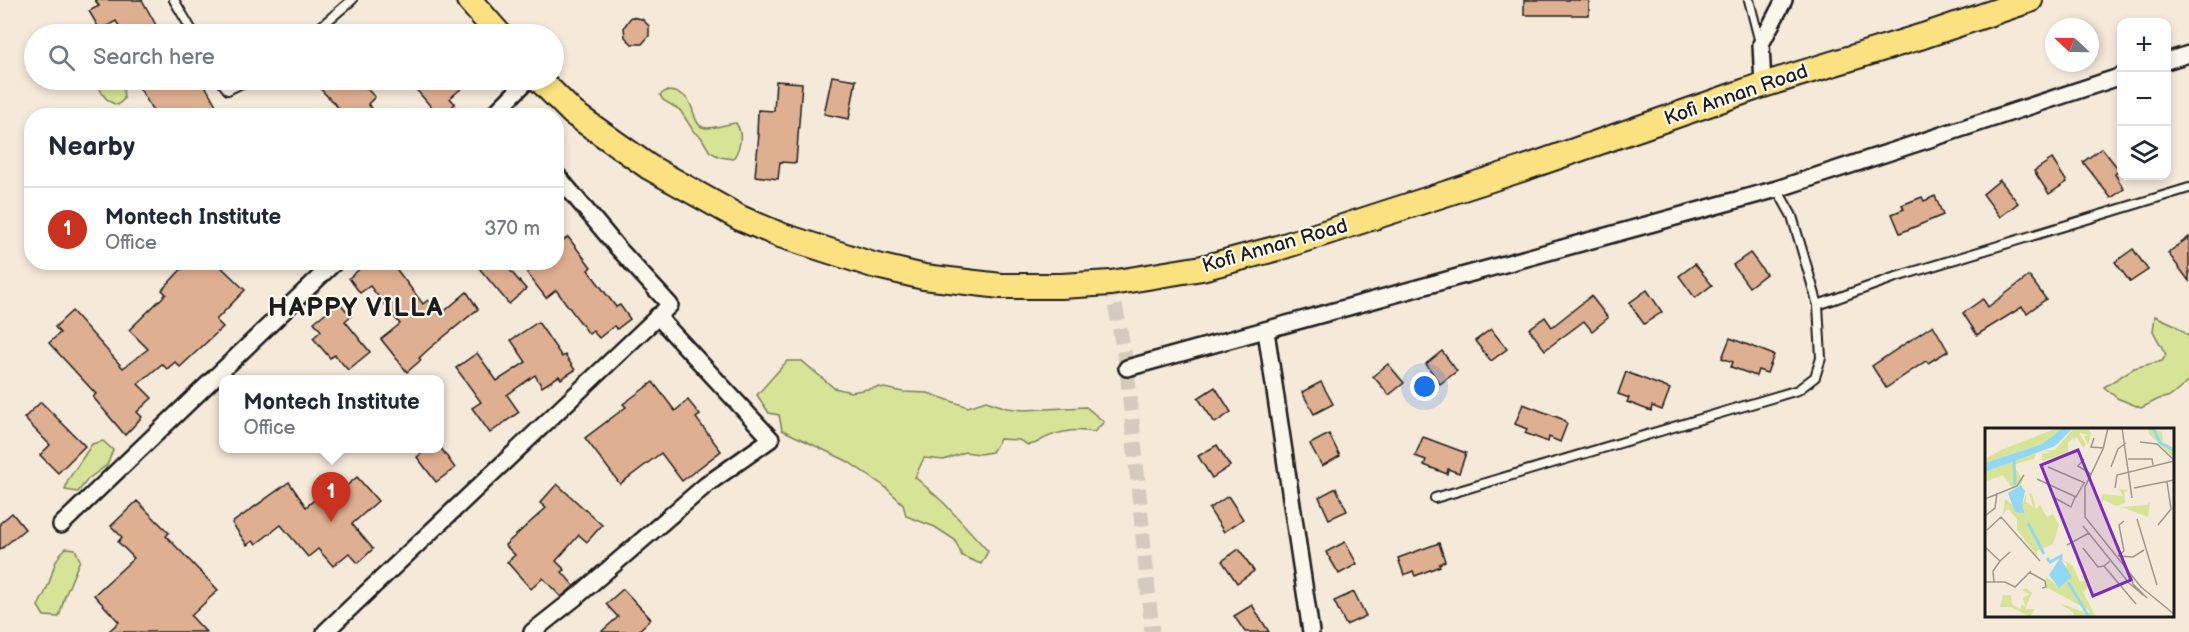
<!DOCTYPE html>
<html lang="en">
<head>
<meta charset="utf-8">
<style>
	:root { --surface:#fff; --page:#f2f2f3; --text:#1f2937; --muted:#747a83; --line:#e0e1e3; --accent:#c8321e }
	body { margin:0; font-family:"Balsamiq Sans",sans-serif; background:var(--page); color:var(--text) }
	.controls { position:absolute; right:18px; top:18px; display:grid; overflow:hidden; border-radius:12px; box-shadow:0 3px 9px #0003 }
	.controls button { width:54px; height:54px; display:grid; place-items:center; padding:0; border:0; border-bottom:2px solid var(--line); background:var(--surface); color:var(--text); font:30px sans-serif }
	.compass { position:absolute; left:2045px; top:18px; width:54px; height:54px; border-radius:50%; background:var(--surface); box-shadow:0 3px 9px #0003; rotate:292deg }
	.you { position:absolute; left:1425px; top:387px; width:21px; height:21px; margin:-15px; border:4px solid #fff; border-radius:50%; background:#1a73e8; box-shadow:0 0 0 9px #1a73e833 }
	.badge { display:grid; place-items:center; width:39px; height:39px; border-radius:50%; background:var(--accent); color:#fff; font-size:20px; font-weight:700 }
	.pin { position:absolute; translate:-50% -50px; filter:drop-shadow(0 2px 3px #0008) }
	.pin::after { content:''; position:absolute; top:32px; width:21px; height:18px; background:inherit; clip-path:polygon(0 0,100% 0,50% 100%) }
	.popup { position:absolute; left:219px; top:375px; width:225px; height:78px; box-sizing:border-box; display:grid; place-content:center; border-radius:12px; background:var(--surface); filter:drop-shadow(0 2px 4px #0005); font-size:20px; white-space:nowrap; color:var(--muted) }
	.popup b { font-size:22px; color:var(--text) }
	.popup::after { content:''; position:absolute; left:50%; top:100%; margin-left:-12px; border:12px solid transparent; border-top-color:var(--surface) }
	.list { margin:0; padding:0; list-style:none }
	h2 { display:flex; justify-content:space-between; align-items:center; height:78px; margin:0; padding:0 24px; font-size:26px }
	h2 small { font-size:20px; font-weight:400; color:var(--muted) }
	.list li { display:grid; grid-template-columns:39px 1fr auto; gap:18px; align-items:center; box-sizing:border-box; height:84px; padding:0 24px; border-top:2px solid var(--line) }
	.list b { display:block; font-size:22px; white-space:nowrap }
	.list p { margin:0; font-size:20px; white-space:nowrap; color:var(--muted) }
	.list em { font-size:20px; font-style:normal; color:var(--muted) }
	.icon { flex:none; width:33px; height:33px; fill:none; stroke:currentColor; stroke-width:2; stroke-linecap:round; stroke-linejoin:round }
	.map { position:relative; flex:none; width:2189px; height:632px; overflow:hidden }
	.search { position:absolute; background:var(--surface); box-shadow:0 3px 9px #0003; left:24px; top:24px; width:540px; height:66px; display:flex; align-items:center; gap:15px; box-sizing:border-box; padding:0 21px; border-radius:33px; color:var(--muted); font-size:22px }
	.panel { position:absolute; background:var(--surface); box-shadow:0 3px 9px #0003; left:24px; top:108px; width:540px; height:162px; border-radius:24px }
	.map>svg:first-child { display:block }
	.green { fill:#d7e497; stroke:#7a805a; stroke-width:1.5 }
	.building { fill:#dfaf91; stroke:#1c1c1c; stroke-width:1.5 }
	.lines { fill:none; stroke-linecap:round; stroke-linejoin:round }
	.street-tunnel { stroke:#d4cabe; stroke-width:15; stroke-dasharray:15 8; stroke-linecap:butt }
	.lane-casing { stroke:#1c1c1c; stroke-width:12 }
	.street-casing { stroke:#1c1c1c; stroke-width:20 }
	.primary-casing { stroke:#1c1c1c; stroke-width:28 }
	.lane { stroke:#fbf7ec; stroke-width:8 }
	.street { stroke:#fbf7ec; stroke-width:15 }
	.primary { stroke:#fbe180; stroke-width:24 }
	.labels { text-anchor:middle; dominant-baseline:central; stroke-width:4.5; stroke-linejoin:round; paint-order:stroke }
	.street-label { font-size:20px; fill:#1c1c1c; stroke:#fbf7ec }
	.district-label { font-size:26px; font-weight:bold; letter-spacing:1.5px; fill:#1c1c1c; stroke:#fbf7ec }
	.inset-river { fill:none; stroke:#92d7f4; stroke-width:3 }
	.inset-road { fill:none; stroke:#9e978e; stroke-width:1.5 }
	.view { fill:#7b2cbf; fill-opacity:0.15; stroke:#7b2cbf; stroke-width:3 }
	.inset-edge { fill:none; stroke:#1c1c1c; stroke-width:3 }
</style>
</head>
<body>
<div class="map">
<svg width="2189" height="632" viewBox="0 0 2189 632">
	<rect width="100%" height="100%" fill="#f5e9da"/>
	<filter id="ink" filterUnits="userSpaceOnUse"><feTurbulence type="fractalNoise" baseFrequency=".0167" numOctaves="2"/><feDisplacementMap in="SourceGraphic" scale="12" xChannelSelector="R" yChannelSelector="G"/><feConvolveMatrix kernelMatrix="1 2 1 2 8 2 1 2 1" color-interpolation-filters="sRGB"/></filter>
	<g filter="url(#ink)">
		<g class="green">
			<path d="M96,80h19l8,5 1,14 -6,6c-14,-3 -17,-14 -22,-25z"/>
			<path d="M666,91c37,0 20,36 41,37 9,0 20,-4 29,-5 8,12 4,25 -3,36l-13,-2 -10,-5 -9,-15 -7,-5 -14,-22 -17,-10 -3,-5z"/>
			<polygon points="2155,316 2173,324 2189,336 2189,381 2171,396 2159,399 2141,408 2117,398 2104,387 2134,368 2162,361 2166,355 2153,331"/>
			<path d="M787,361h15l32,27 17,4 28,-5 24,5 25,1 40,14 18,-6 21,7 17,2 62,-3 18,15 -10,10c-15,-3 -29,-2 -44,4 -9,3 -11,8 -22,9l-9,-5 -19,-1 -8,13 -13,2 -14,-2 -21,8 -20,-2 -9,19 29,26 44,48 -7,13 -19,-8 -7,-16 -20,-13 -29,-11 -3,-12 -19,-18 -37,-25 -65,-31 -3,-15 -10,-2 -12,-18z"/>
			<polygon points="103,441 113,450 107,465 88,479 78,492 65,490 68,480 92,444"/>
			<path d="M66,548l9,1 5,11 -15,36 -6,21 -15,-1 -6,-10c4,-7 8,-15 11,-23 5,-14 5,-25 17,-35z"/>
		</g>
		<g class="building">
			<polygon points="95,0 142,0 161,34 124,34 116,21 100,30 89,11 99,6"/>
			<rect x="1524" y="0" width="65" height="15"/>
			<polygon points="631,17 642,19 649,26 649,36 642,44 632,44 625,37 624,27"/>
			<polygon points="832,76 856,80 849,119 824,114"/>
			<polygon points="135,80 202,80 222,116 156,116"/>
			<polygon points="312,80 358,80 375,97 368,104 379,116 346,116"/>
			<polygon points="408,80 455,80 462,88 450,98 455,104 442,116 439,116"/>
			<polygon points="776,81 802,83 796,163 780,162 778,179 755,176 759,134 757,134 758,110 774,111"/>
			<polygon points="2102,148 2119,170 2115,174 2124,189 2111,198 2083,162"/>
			<polygon points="2052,159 2067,182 2049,194 2034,171"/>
			<polygon points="2000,180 2018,203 2000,217 1983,194"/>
			<polygon points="1935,196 1943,215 1900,233 1892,214 1904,209 1902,205 1922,197 1924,201"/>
			<polygon points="568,237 591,267 588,270 616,307 620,305 630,319 617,329 614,326 599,338 593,331 589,334 556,290 546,298 527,273 541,262 556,262 556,246"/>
			<polygon points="2189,237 2189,281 2168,253"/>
			<polygon points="2133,249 2148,270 2130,282 2115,262"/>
			<polygon points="1750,253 1766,274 1749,287 1733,265"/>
			<polygon points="188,262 216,262 245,290 216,320 223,327 180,367 175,362 167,369 162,364 138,384 152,398 137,412 142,417 125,435 93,397 96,394 49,343 60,333 55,327 72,311 123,368 148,349 129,330 166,294 162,290"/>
			<polygon points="368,262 391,262 423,304 428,300 440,315 467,292 478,309 430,348 419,358 421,360 407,372 381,339 400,324 370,286 360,293 349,278"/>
			<polygon points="474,262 503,262 526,289 509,304"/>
			<polygon points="1695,264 1712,285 1695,298 1679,276"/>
			<polygon points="2029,276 2046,299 2027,313 2022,307 1977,335 1963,313 1983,299 1988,307"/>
			<polygon points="1647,290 1662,312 1644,324 1629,303"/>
			<polygon points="1591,296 1608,318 1592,331 1584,321 1545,350 1529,329 1545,317 1552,327"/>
			<polygon points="339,302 351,316 345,321 370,352 348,370 335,355 330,358 313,338 321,331 314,322"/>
			<polygon points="538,322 562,357 565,355 575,370 561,379 559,376 542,387 535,375 507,395 519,412 490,433 472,408 481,402 456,368 477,353 497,381 526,362 511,340"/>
			<polygon points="1933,325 1948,351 1928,363 1926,361 1886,388 1872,366"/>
			<polygon points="1491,329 1507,349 1491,361 1475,341"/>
			<polygon points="1730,338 1774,355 1767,373 1758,370 1756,376 1731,367 1733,362 1722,358"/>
			<polygon points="1442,351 1457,371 1440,384 1426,364"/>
			<polygon points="1388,364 1404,383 1389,395 1373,376"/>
			<polygon points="1626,372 1670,389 1662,410 1652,406 1651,411 1627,402 1629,398 1618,394"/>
			<polygon points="653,382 675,411 688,400 700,415 696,418 721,451 682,481 661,453 620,484 585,438 626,407 623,404"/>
			<polygon points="1321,382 1333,404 1314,414 1302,392"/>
			<polygon points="1215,387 1231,412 1215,423 1198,398"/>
			<polygon points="41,402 85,446 58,473 40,455 50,445 24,418"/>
			<polygon points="1523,404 1562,419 1567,424 1560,442 1549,437 1548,442 1525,433 1527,429 1515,424"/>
			<polygon points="1329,434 1340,456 1322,466 1310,444"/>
			<polygon points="1423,437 1466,453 1459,473 1448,469 1447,474 1424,465 1426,460 1415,456"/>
			<polygon points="1217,445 1230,466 1212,478 1198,456"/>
			<polygon points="428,448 441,448 455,468 436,482 417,457"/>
			<polygon points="357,477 378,501 352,524 373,549 358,563 349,553 333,566 318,549 308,557 281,525 256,544 253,541 247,545 232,523 289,482 306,507 323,492 330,500"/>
			<polygon points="557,484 602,525 587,542 579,535 556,561 565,570 562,572 574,586 561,597 543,578 531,589 507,562 515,555 505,545 546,508 540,503"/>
			<polygon points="1336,488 1347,511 1329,519 1319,497"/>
			<polygon points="1228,496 1243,519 1224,532 1209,509"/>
			<polygon points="137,501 169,533 166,536 218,590 191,616 206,632 108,632 119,622 94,595 134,558 118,542 122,537 111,526"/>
			<polygon points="12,513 25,529 0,550 0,523"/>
			<polygon points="1345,542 1357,564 1339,574 1326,552"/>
			<polygon points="1439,543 1445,561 1439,564 1440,566 1415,576 1413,571 1404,575 1398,558"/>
			<polygon points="1239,549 1254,571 1237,583 1222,561"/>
			<polygon points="623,589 651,619 637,632 601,632 618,617 606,604"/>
			<polygon points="1354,592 1366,616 1346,625 1334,601"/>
			<polygon points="1252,605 1269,632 1245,632 1234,616"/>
		</g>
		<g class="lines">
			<polyline class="street-tunnel" points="1111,283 1127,368 1152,632"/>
			<g class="lane-casing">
				<g id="lane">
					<polyline points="174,0 194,34"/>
					<polyline points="1749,0 1760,43"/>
					<polyline points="312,34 352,0"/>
					<polyline points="220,80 228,90 248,80"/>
					<polyline points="1777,189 1792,216 1818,305 1893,278 2189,188"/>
					<polyline points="1435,498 1798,390 1815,377 1821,358 1818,305"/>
				</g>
			</g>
			<g class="street-casing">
				<g id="street">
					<polyline points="2166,61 2189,54"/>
					<polyline points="1763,85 1761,44 1784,0"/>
					<polyline points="492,116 528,80"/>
					<polyline points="1266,331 1311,632"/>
					<polyline points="1127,368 1777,189 2122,76"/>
					<polyline points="61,525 335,262"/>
					<polyline points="325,632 670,305 617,247 556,174"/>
					<polyline points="532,632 575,598 706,485 771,439 657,316"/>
				</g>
			</g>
			<g class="primary-casing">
				<g id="primary">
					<polyline points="469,0 499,34"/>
					<polyline points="540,80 573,113 649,167 740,218 780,235 873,265 924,277 1001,286 1061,286 1111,283 1202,268 1278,248 1525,168 1763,85 1923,36 2030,0"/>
				</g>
			</g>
			<use href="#lane" class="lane"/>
			<use href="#street" class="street"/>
			<use href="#primary" class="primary"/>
		</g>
	</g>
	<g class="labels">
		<g class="street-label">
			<text transform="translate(1736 95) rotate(-19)">Kofi Annan Road</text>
			<text transform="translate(1275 246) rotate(-16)">Kofi Annan Road</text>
		</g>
		<g class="district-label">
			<text x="356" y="308">HAPPY VILLA</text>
		</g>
	</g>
	<g transform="translate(1985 428)">
		<rect width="189" height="189" fill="#f5e9da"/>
		<path d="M72,0h6l-21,16 -57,19v-4l16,-9zM89,0h15l2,6 -3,11 -4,-9 5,-1 -10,-2 7,11 -3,4 -6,-11 -4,4 1,-4 -6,6v11l-26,7v-7l10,-2 -10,-1 13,-1zM163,0l14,4 1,10 11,6v10l-25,-24zM51,25l-2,6 -21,6 10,15 -2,5 -8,4 -10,-14 -18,7v-10zM134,61l10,1 -5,2 1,11 -9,3 -12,-6 -4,4 2,-10 21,2zM44,65l3,1 4,15 4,-4 7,12 6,-3 6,11 -6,19 -16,7v5l-20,-26v-11l-9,-10 -5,5 2,-15 19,14 4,8 -6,-16 4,-11v8l7,5zM165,74l-2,15 -27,-10 26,-2zM75,130l13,8 7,16 4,-2 -4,-5 5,2 4,10 -6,5 13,25h-26l4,-2 -1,-3 -14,-9 25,9 3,4 3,-5 -44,-24v-10l10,8 11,-21zM41,160l6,5 -7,16h10l-5,8 -19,-10h-11l3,-12h8l1,9 8,5 2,-5 3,3 -2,-9 6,-4 -7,-4z" fill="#d7e497"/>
		<path d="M78,0h10l-18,18 -70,26v-9l57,-19zM36,57l4,6 -3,14 6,18 -4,-10 -9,-1 -7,-19zM75,130l12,19 -13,11 -10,-13z" fill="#92d7f4"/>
		<path class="inset-river" d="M168,0l7,15 14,7M29,31l1,26M43,95l16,31M62,130l3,4 11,-6v4M83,154l21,35"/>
		<path class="inset-road" d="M123,0l-5,21 -18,38v30l56,70 33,27M137,0l10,70M109,10l-3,9 13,1M155,14l17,2 17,16M99,31l-6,7 13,8M143,31h24l1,6M63,39l37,16M126,39l7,-18 8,-6M52,51l39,18 8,-14M182,54l4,27M130,60l2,-13 57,-14M149,60l40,-8M68,69l18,10 4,-10M0,71l32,-13 7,-11M0,88l10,-8 2,-15M152,91l20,66M173,97l13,-16M98,98l46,57 14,12M2,102l14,-13 39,44M82,117l22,-12M0,119l15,14 10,-9M98,120l15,19 6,-1M133,128l6,-5 -5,-26 5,-4M133,128l15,1 11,-7M125,133l-6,5 32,38M44,144l16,9 1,6 -4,1M146,148l2,8 14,14M0,154h20l10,5 16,-16M9,154l-1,-11 7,-10"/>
		<path class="view" d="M93,22l53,130 -38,16 -52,-131z"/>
		<rect width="189" height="189" class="inset-edge"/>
	</g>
</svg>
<div class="controls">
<button>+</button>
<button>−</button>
<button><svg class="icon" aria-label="layers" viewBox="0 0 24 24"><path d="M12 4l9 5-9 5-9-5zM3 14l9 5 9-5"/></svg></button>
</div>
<svg class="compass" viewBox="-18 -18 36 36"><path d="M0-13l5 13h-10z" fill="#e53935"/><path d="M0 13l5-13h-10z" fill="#747a83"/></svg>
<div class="you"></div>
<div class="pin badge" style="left:331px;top:522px">1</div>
<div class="popup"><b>Montech Institute</b>Office</div>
<div class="search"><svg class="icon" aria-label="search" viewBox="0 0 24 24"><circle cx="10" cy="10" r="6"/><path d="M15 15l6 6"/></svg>Search here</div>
<section class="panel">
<h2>Nearby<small></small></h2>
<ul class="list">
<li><span class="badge">1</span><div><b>Montech Institute</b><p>Office</p></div><em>370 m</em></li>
</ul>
</section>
</div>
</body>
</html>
